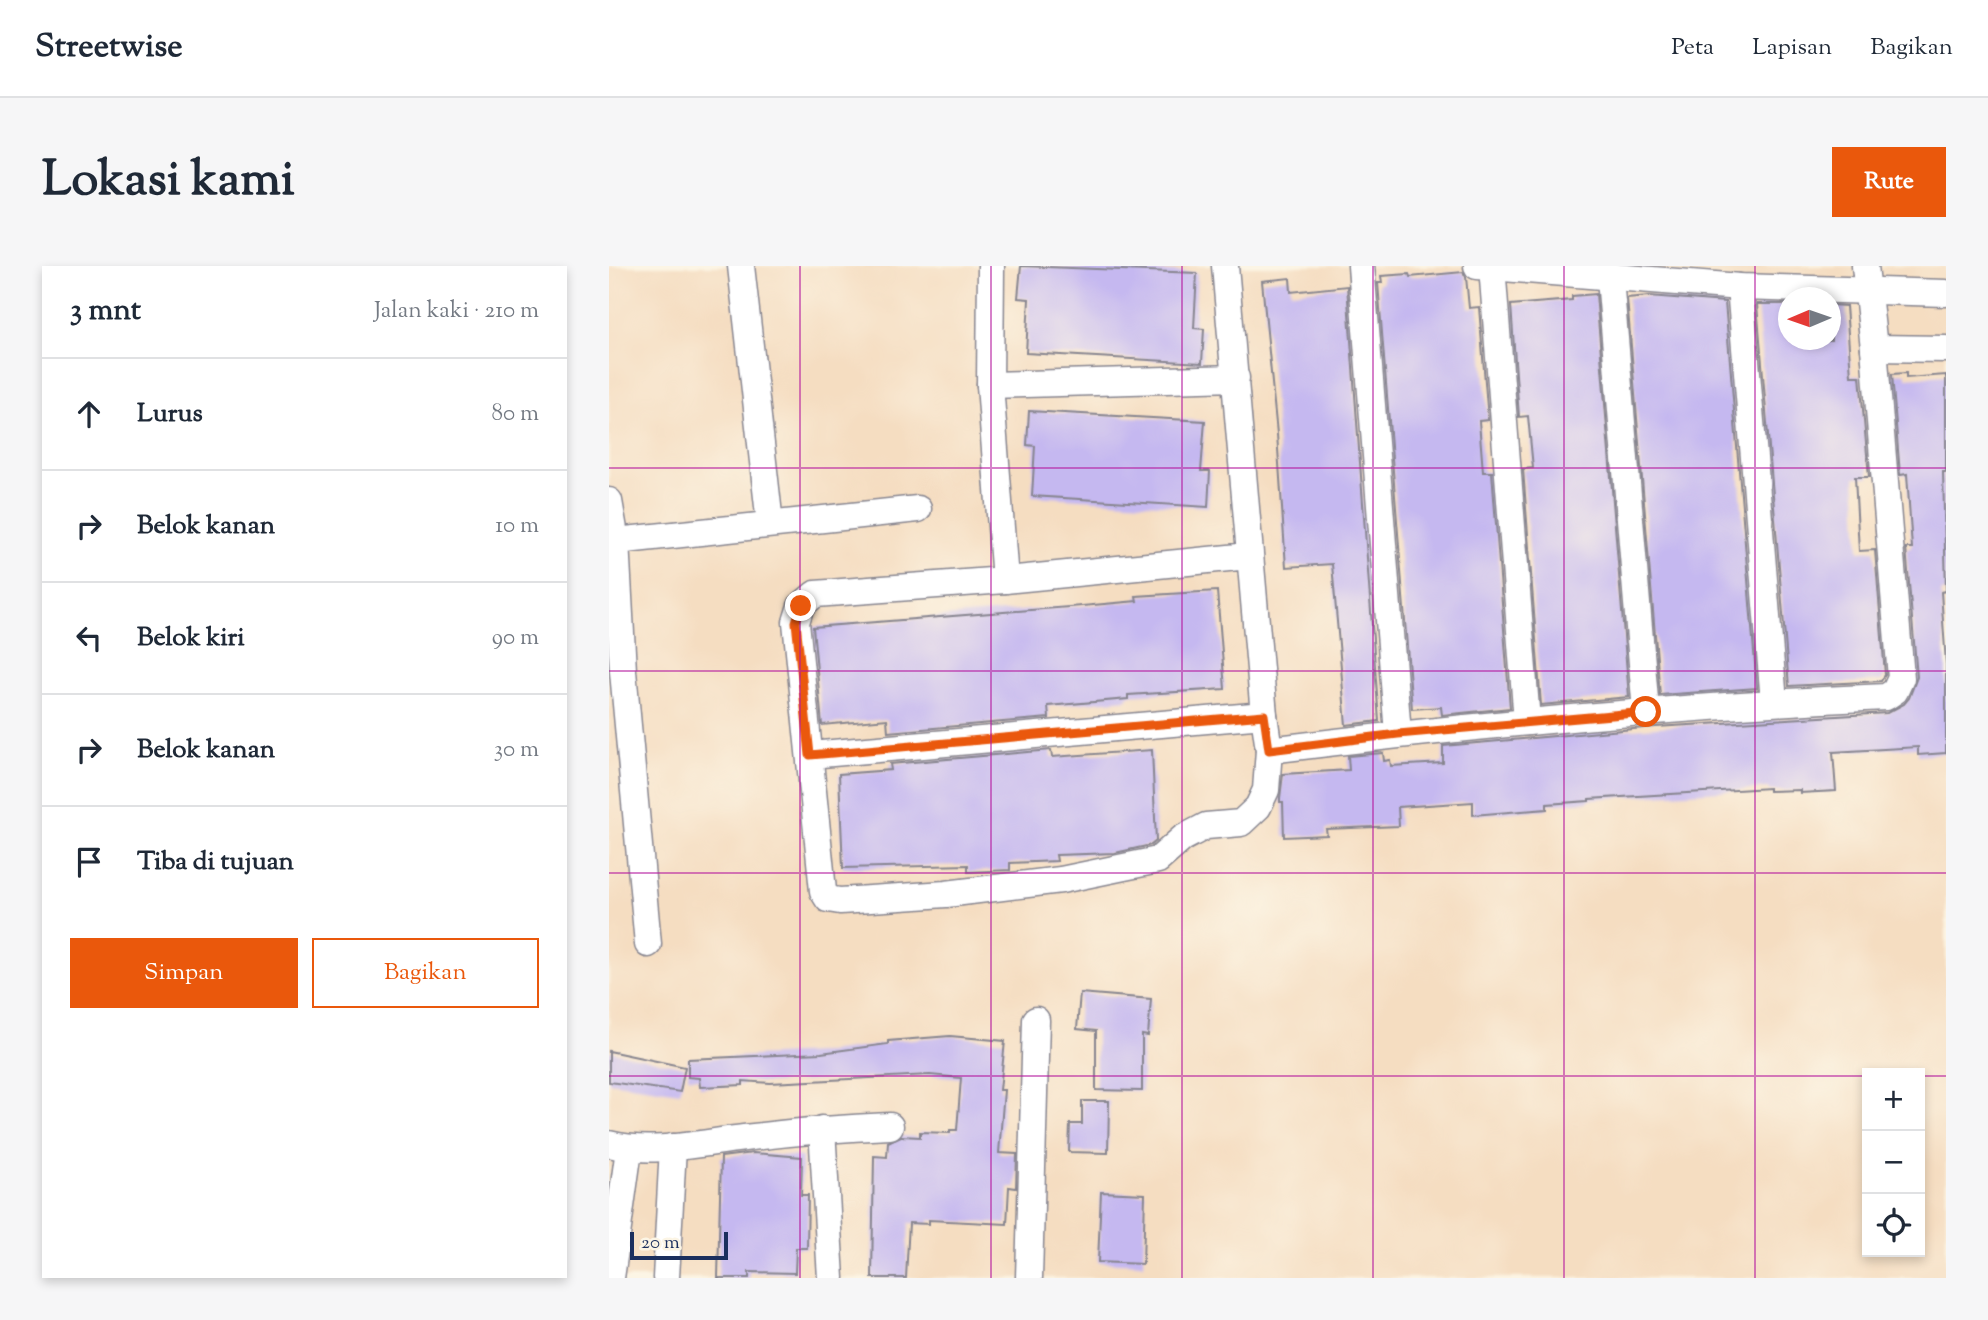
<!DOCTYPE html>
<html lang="id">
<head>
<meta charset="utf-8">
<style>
	:root { --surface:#fff; --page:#f6f6f7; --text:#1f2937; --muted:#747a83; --line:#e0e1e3; --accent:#ea580c }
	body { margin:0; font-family:"Sorts Mill Goudy",serif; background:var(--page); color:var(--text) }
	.controls { position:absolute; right:21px; bottom:21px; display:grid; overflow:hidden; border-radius:0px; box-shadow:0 4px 10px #0003 }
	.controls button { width:63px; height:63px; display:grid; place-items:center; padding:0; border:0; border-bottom:2px solid var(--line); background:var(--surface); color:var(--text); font:35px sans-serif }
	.compass { position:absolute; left:1169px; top:21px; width:63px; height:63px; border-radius:50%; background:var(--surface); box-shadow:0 4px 10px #0003; rotate:268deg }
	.scale { position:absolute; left:21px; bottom:18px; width:98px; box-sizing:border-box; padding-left:7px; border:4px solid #1b2f5e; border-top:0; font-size:19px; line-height:24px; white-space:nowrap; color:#1b2f5e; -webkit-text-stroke:5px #fcf5e5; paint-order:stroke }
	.stop { position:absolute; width:21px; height:21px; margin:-16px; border:5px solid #ea580c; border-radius:50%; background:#fff }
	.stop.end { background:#ea580c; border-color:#fff; box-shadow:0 2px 7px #0008 }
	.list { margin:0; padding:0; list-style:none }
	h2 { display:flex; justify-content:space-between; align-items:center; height:91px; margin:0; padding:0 28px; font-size:30px }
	h2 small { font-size:23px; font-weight:400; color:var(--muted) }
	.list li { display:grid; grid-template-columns:46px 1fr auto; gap:21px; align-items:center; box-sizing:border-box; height:112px; padding:0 28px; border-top:2px solid var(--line) }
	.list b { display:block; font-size:26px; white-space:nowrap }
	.list em { font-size:23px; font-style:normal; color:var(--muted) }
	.actions { display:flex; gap:14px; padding:21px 28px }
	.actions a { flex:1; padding:16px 0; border:2px solid var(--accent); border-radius:0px; text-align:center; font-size:24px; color:var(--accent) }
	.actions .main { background:var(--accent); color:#fff }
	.icon { flex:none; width:38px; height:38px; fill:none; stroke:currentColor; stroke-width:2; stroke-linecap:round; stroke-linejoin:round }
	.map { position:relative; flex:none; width:1337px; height:1012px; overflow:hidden; border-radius:0px }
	header { display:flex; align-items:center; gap:42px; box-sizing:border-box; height:98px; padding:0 35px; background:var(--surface); border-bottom:2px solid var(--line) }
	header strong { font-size:33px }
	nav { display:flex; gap:38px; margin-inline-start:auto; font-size:24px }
	.intro { display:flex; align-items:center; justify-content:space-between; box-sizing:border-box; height:168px; padding:0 42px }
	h1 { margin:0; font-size:49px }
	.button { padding:18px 32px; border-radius:0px; background:var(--accent); color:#fff; font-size:24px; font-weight:700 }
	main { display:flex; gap:42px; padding:0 42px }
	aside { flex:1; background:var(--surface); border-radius:0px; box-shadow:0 4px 10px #0003 }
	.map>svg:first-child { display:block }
	.building { fill:#c5b8f0 }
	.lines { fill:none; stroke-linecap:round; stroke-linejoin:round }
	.minor-casing { stroke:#888690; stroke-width:29 }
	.minor { stroke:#fff; stroke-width:26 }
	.route { stroke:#ea580c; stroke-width:9 }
	.grid { fill:none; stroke:#b5179e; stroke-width:2; stroke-opacity:0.55 }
</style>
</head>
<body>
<header>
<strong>Streetwise</strong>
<nav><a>Peta</a><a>Lapisan</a><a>Bagikan</a></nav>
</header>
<div class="intro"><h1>Lokasi kami</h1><a class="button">Rute</a></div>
<main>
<aside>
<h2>3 mnt<small>Jalan kaki · 210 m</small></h2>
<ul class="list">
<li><svg class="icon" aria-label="ahead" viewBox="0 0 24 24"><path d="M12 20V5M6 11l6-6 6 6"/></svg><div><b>Lurus</b></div><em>80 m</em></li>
<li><svg class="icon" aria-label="right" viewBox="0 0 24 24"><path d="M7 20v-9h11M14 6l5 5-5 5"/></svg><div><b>Belok kanan</b></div><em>10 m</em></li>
<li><svg class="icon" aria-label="left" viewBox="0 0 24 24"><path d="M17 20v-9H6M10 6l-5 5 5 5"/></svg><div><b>Belok kiri</b></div><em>90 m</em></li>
<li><svg class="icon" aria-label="right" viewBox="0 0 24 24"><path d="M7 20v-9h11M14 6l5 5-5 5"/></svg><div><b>Belok kanan</b></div><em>30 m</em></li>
<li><svg class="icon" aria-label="arrive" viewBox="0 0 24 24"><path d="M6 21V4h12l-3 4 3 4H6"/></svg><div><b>Tiba di tujuan</b></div></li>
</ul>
<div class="actions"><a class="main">Simpan</a><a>Bagikan</a></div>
</aside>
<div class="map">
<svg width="1337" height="1012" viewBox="0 0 1337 1012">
	<rect width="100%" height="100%" fill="#fcf5e5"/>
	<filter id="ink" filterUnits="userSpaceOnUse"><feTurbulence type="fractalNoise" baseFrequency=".0143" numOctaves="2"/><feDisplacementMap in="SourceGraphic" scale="14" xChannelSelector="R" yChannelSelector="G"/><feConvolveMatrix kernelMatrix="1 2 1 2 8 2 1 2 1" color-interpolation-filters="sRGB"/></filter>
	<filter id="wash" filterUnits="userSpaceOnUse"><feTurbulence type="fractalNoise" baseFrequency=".00686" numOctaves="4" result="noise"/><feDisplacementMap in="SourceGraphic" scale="28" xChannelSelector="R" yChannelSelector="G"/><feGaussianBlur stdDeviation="1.57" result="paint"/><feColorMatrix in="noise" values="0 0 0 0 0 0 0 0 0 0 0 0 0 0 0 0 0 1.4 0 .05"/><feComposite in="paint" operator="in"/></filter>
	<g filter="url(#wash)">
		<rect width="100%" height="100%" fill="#f5ddc1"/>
		<g id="blocks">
			<g class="building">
				<polygon points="412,0 588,7 585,62 595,63 593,97 417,87 420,33 409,32"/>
				<polygon points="854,6 857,11 860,42 870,41 879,154 870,155 874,206 883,206 901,442 833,449 832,441 803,443 769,17 773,17 772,10 800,8 801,11"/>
				<polygon points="681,12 682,26 738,20 770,455 737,459 723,298 677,301 668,168 653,15"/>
				<polygon points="987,28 1020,431 932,439 914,203 924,202 919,150 910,151 902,39 963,34 963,30"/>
				<polygon points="1040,30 1116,36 1148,422 1051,429 1018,32"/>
				<polygon points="1148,38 1180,38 1180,74 1222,74 1222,39 1237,40 1242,110 1251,110 1260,211 1246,211 1250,285 1266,284 1276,409 1272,415 1180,420"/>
				<polygon points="1297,107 1297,112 1337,109 1337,206 1334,206 1337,325 1332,326 1337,398 1337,487 1309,489 1309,481 1224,486 1227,525 1191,527 1191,524 1160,525 1160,522 980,533 980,535 938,538 938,543 864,549 864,536 789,541 790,560 717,563 718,569 675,571 674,536 671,536 671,532 674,508 740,504 739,490 774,487 775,495 781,494 782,500 834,497 834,480 1047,461 1278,447 1295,438 1300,432 1308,411 1297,282 1303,282 1298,208 1291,209 1283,108"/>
				<polygon points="420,145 596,155 592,205 601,205 599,241 423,230 426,180 418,179"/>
				<polygon points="608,325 616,423 519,429 519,433 439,440 440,452 279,466 278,453 213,459 204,361 473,340 528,335 527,330"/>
				<polygon points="442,484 443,491 543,484 547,575 542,579 506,587 447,589 448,595 401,597 401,604 359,606 359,599 234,602 230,508 282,504 281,498"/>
				<polygon points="471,727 542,733 539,770 533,769 533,825 487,824 487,765 468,763"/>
				<polygon points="341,770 396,775 391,824 395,824 390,887 408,888 407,922 400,921 398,958 320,954 320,958 300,957 297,1012 263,1012 265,890 278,891 279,876 292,870 311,871 311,866 341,867 341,864 348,864 352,812 321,809 161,817 134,815 134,819 91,821 90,812 79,811 79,793 212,787 279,778 279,775"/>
				<polygon points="0,785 76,801 71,826 0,816"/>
				<polygon points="473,835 500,835 499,887 460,886 461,858 473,858"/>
				<polygon points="144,887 193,891 192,929 199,929 198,982 187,982 186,1007 140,1006 140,1012 109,1012 112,891"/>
				<polygon points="492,926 536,928 534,998 489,996"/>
			</g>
		</g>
	</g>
	<g filter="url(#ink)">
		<use href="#blocks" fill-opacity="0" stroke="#888690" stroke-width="2"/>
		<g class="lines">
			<g class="minor-casing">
				<g id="minor">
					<polyline points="132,0 161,258"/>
					<polyline points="382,0 381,119 396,314"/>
					<polyline points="616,0 655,449 660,484 657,524 649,541 632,557 597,560 574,572 549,594 452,614 337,628 231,635 219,633 214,625 187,356 192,340 206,328 396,314 640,290"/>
					<polyline points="752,0 789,468"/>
					<polyline points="868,0 1131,21 1337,27"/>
					<polyline points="883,0 918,456"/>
					<polyline points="1001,12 1037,446"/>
					<polyline points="1131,21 1165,436"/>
					<polyline points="1265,82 1337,83"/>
					<polyline points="381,119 627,112"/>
					<polyline points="0,235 7,275 14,405 39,678"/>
					<polyline points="7,275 309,243"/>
					<path d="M660,484c205,-25 411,-44 617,-53l9,-6 6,-13 -27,-330 -9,-82"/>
					<polyline points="201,489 655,449"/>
					<polyline points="213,863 222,1012"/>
					<path d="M0,878c43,11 91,-1 135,-6 49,-6 97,-10 146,-12"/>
					<polyline points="2,1012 20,883"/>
					<polyline points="57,1012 64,881"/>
					<polyline points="420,1012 427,754"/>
				</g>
			</g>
			<use href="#minor" class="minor"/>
		</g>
	</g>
	<g class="lines" filter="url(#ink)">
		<polyline class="route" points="192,340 187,356 201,489 655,449 660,484 789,468 1037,446"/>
	</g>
	<path class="grid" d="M191,0v1012M382,0v1012M573,0v1012M764,0v1012M955,0v1012M1146,0v1012M0,202h1337M0,405h1337M0,607h1337M0,810h1258M1311,810h26"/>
</svg>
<div class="controls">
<button>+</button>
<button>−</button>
<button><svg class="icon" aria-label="locate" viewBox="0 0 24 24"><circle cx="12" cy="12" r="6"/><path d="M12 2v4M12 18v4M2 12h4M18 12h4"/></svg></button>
</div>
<svg class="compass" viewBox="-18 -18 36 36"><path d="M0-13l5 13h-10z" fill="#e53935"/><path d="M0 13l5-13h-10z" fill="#747a83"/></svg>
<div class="scale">20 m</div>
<div class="stop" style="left:1037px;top:446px"></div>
<div class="stop end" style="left:192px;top:340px"></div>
</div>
</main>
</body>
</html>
